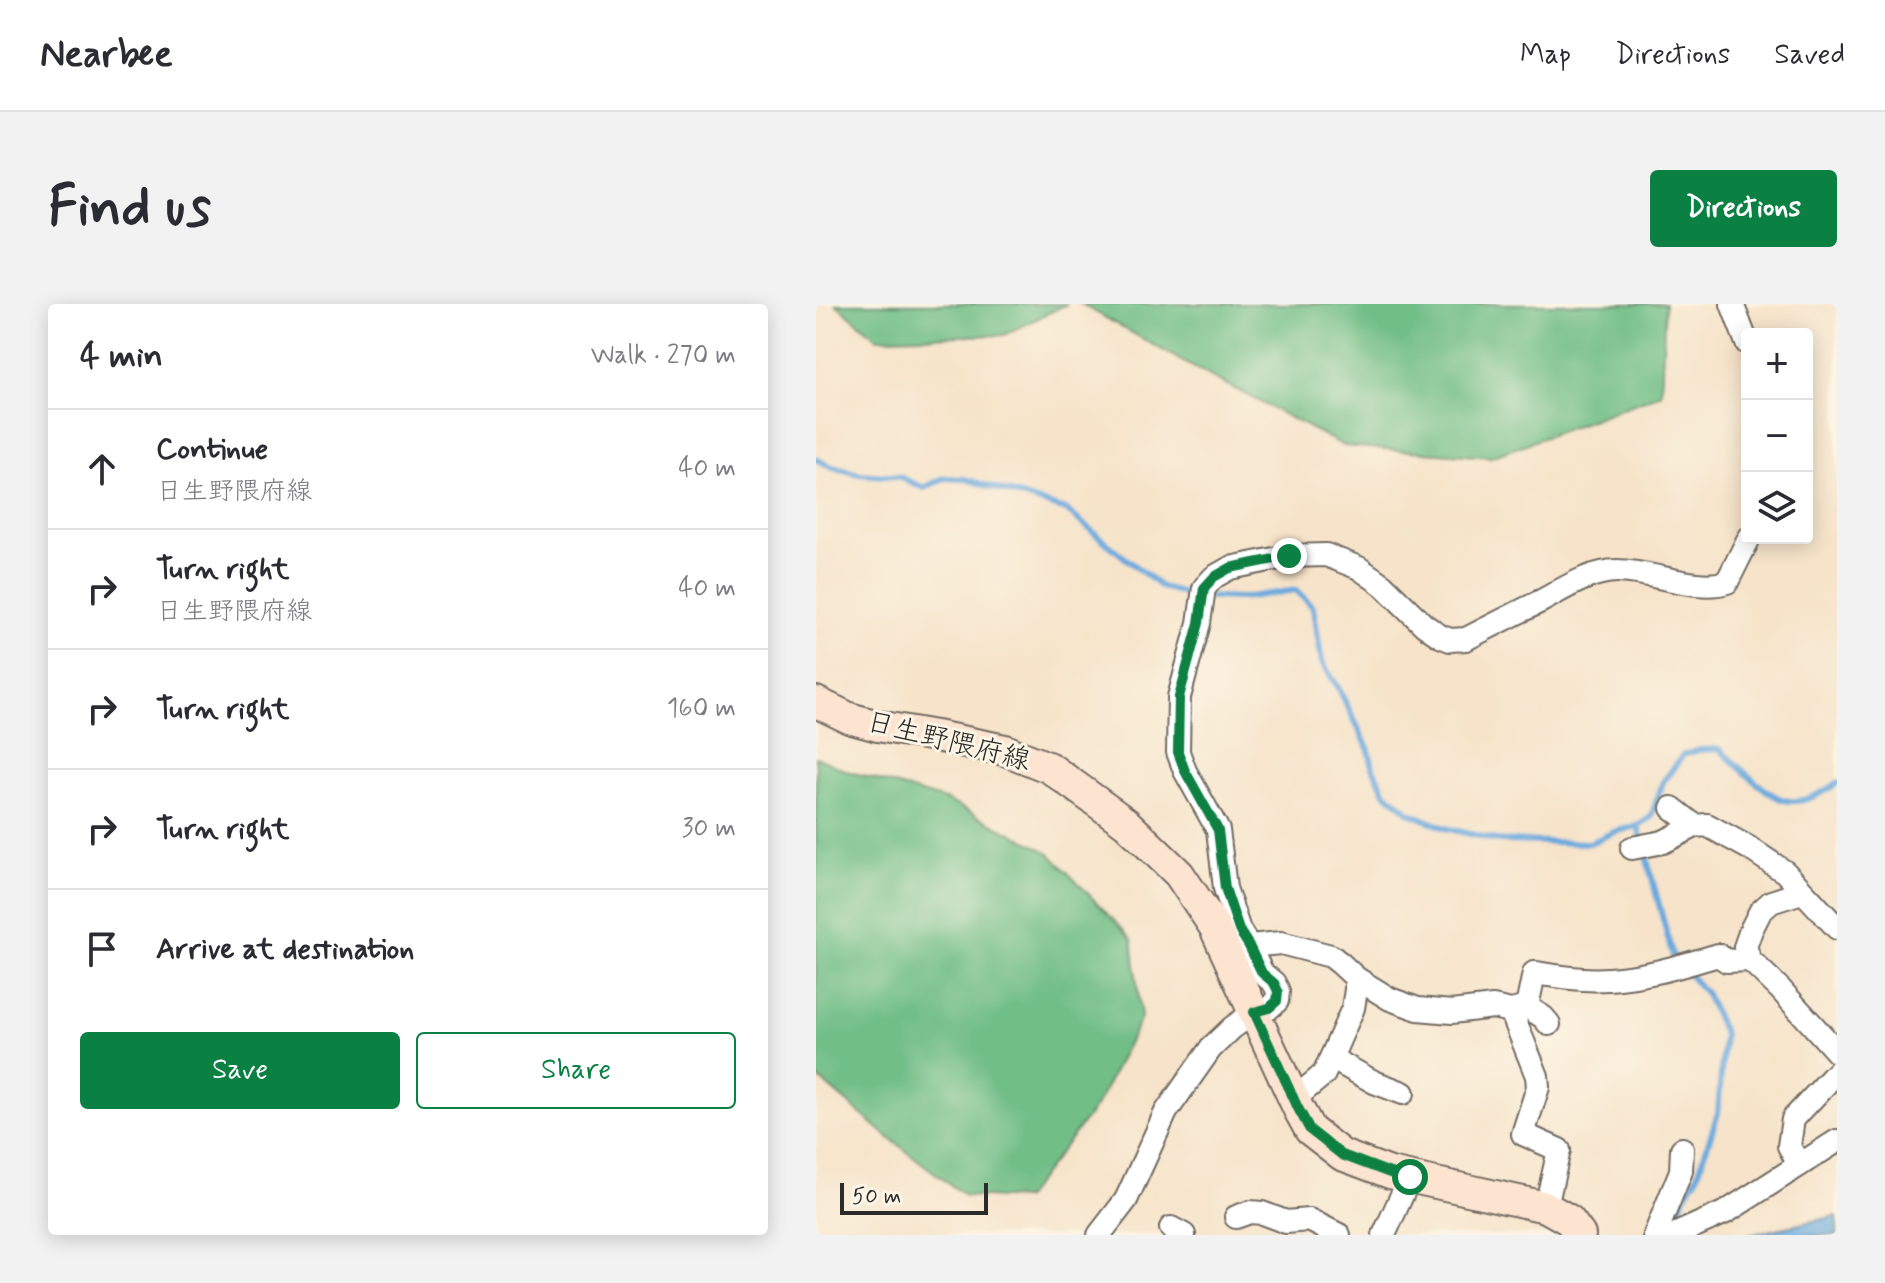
<!DOCTYPE html>
<html lang="en">
<head>
<meta charset="utf-8">
<style>
	:root { --surface:#fff; --page:#f2f2f3; --text:#2b2b33; --muted:#7c7c81; --line:#e1e1e2; --accent:#0b8043 }
	body { margin:0; font-family:Mynerve,"Klee One",sans-serif; background:var(--page); color:var(--text) }
	.controls { position:absolute; right:24px; top:24px; display:grid; overflow:hidden; border-radius:8px; box-shadow:0 4px 20px #0003 }
	.controls button { width:72px; height:72px; display:grid; place-items:center; padding:0; border:0; border-bottom:2px solid var(--line); background:var(--surface); color:var(--text); font:40px sans-serif }
	.scale { position:absolute; left:24px; bottom:20px; width:148px; box-sizing:border-box; padding-left:8px; border:4px solid #2b2b2b; border-top:0; font-size:22px; line-height:28px; white-space:nowrap; color:#2b2b2b; -webkit-text-stroke:6px #fcf5e5; paint-order:stroke }
	.stop { position:absolute; width:24px; height:24px; margin:-18px; border:6px solid #0b8043; border-radius:50%; background:#fff }
	.stop.end { background:#0b8043; border-color:#fff; box-shadow:0 2px 8px #0008 }
	.list { margin:0; padding:0; list-style:none }
	h2 { display:flex; justify-content:space-between; align-items:center; height:104px; margin:0; padding:0 32px; font-size:34px }
	h2 small { font-size:26px; font-weight:400; color:var(--muted) }
	.list li { display:grid; grid-template-columns:52px 1fr auto; gap:24px; align-items:center; box-sizing:border-box; height:120px; padding:0 32px; border-top:2px solid var(--line) }
	.list b { display:block; font-size:30px; white-space:nowrap }
	.list p { margin:0; font-size:26px; white-space:nowrap; color:var(--muted) }
	.list em { font-size:26px; font-style:normal; color:var(--muted) }
	.actions { display:flex; gap:16px; padding:24px 32px }
	.actions a { flex:1; padding:18px 0; border:2px solid var(--accent); border-radius:8px; text-align:center; font-size:28px; color:var(--accent) }
	.actions .main { background:var(--accent); color:#fff }
	.icon { flex:none; width:44px; height:44px; fill:none; stroke:currentColor; stroke-width:2; stroke-linecap:round; stroke-linejoin:round }
	.map { position:relative; flex:none; width:1021px; height:931px; overflow:hidden; border-radius:8px }
	header { display:flex; align-items:center; gap:48px; box-sizing:border-box; height:112px; padding:0 40px; background:var(--surface); border-bottom:2px solid var(--line) }
	header strong { font-size:38px }
	nav { display:flex; gap:44px; margin-inline-start:auto; font-size:28px }
	.intro { display:flex; align-items:center; justify-content:space-between; box-sizing:border-box; height:192px; padding:0 48px }
	h1 { margin:0; font-size:56px }
	.button { padding:20px 36px; border-radius:8px; background:var(--accent); color:#fff; font-size:28px; font-weight:700 }
	main { display:flex; gap:48px; padding:0 48px }
	aside { flex:1; background:var(--surface); border-radius:8px; box-shadow:0 4px 20px #0003 }
	.map>svg:first-child { display:block }
	.forest { fill:#71be87; stroke:#4e7459; stroke-width:2 }
	.water { fill:#6ba9dd; stroke:#4b6a84; stroke-width:2 }
	.lines { fill:none; stroke-linecap:round; stroke-linejoin:round }
	.stream { stroke:#6ba9dd; stroke-width:6 }
	.street-casing { stroke:#726b62; stroke-width:26 }
	.secondary-casing { stroke:#726b62; stroke-width:34 }
	.street { stroke:#fff; stroke-width:22 }
	.secondary { stroke:#fde4d0; stroke-width:30 }
	.route { stroke:#0b8043; stroke-width:10 }
	.labels { text-anchor:middle; dominant-baseline:central; stroke-width:6; stroke-linejoin:round; paint-order:stroke }
	.street-label { font-size:28px; fill:#2b2b2b; stroke:#fcf5e5 }
</style>
</head>
<body>
<header>
<strong>Nearbee</strong>
<nav><a>Map</a><a>Directions</a><a>Saved</a></nav>
</header>
<div class="intro"><h1>Find us</h1><a class="button">Directions</a></div>
<main>
<aside>
<h2>4 min<small>Walk · 270 m</small></h2>
<ul class="list">
<li><svg class="icon" aria-label="ahead" viewBox="0 0 24 24"><path d="M12 20V5M6 11l6-6 6 6"/></svg><div><b>Continue</b><p>日生野隈府線</p></div><em>40 m</em></li>
<li><svg class="icon" aria-label="right" viewBox="0 0 24 24"><path d="M7 20v-9h11M14 6l5 5-5 5"/></svg><div><b>Turn right</b><p>日生野隈府線</p></div><em>40 m</em></li>
<li><svg class="icon" aria-label="right" viewBox="0 0 24 24"><path d="M7 20v-9h11M14 6l5 5-5 5"/></svg><div><b>Turn right</b></div><em>160 m</em></li>
<li><svg class="icon" aria-label="right" viewBox="0 0 24 24"><path d="M7 20v-9h11M14 6l5 5-5 5"/></svg><div><b>Turn right</b></div><em>30 m</em></li>
<li><svg class="icon" aria-label="arrive" viewBox="0 0 24 24"><path d="M6 21V4h12l-3 4 3 4H6"/></svg><div><b>Arrive at destination</b></div></li>
</ul>
<div class="actions"><a class="main">Save</a><a>Share</a></div>
</aside>
<div class="map">
<svg width="1021" height="931" viewBox="0 0 1021 931">
	<rect width="100%" height="100%" fill="#fcf5e5"/>
	<filter id="ink" filterUnits="userSpaceOnUse"><feTurbulence type="fractalNoise" baseFrequency=".0125" numOctaves="2"/><feDisplacementMap in="SourceGraphic" scale="16" xChannelSelector="R" yChannelSelector="G"/><feConvolveMatrix kernelMatrix="1 2 1 2 8 2 1 2 1" color-interpolation-filters="sRGB"/></filter>
	<filter id="wash" filterUnits="userSpaceOnUse"><feTurbulence type="fractalNoise" baseFrequency=".006" numOctaves="4" result="noise"/><feDisplacementMap in="SourceGraphic" scale="32" xChannelSelector="R" yChannelSelector="G"/><feGaussianBlur stdDeviation="1.8" result="paint"/><feColorMatrix in="noise" values="0 0 0 0 0 0 0 0 0 0 0 0 0 0 0 0 0 1.4 0 .05"/><feComposite in="paint" operator="in"/></filter>
	<g filter="url(#wash)">
		<rect width="100%" height="100%" fill="#f6e3c9"/>
		<g class="forest">
			<polygon points="20,0 251,0 188,31 61,34"/>
			<polygon points="265,0 849,0 845,90 675,153 528,142 373,61"/>
			<polygon points="0,453 31,467 132,497 232,548 316,635 325,714 282,799 208,895 149,892 72,833 0,772"/>
		</g>
		<polygon class="water" points="1021,912 1021,931 932,931"/>
		<g class="lines">
			<g class="stream">
				<polyline points="0,155 13,162 43,170 84,173 108,184 128,174 149,175 250,206 345,283 382,293"/>
				<path d="M393,293l34,1 53,-8 17,17 9,55 17,27 30,61 4,18 12,24 25,21 35,15 55,13 90,2 24,-11 24,-6 13,-9 12,-35 20,-27 16,-5 20,-1c16,14 47,46 65,51 19,5 39,-7 53,-17"/>
				<polyline points="822,522 857,653 861,657"/>
				<polyline points="860,925 866,897 881,873 902,809 908,730 890,690 868,665"/>
			</g>
		</g>
	</g>
	<g filter="url(#ink)">
		<g class="lines">
			<g class="street-casing">
				<g id="street">
					<polyline points="916,0 931,39"/>
					<polyline points="856,504 879,522"/>
					<polyline points="816,544 847,538 879,522 891,521 933,544 969,568 1021,624"/>
					<path d="M433,642l32,-3 50,13 10,8 15,14 34,21 28,10 34,3 41,-5 18,4 16,-4 7,-34c16,2 33,5 49,6 46,3 92,-11 135,-24l9,6 23,-1 30,29 57,63"/>
					<polyline points="934,656 929,643 935,626 944,608 955,598 986,588"/>
					<polyline points="711,703 727,713 733,720"/>
					<polyline points="695,707 721,772 722,783 707,830 743,846 730,903"/>
					<polyline points="515,754 558,778 587,789"/>
					<polyline points="478,795 508,770 537,704 540,686 540,674"/>
					<polyline points="983,861 973,842 977,815 1021,768"/>
					<polyline points="420,913 434,908 446,909 470,918 493,916 523,931"/>
					<polyline points="355,924 368,931"/>
					<path d="M283,931l27,-35 40,-88 45,-64 21,-20 22,-16 15,-4 8,-7 1,-10 -4,-8 -12,-10 -13,-27 -10,-16 -14,-42 -7,-58 -33,-59 -7,-19 1,-55 20,-74 5,-35 10,-11 16,-9 59,-12 37,-1 33,13 24,17 41,40 16,11 10,4 16,-1c25,-13 51,-26 77,-39 22,-12 48,-29 74,-29 34,0 80,21 110,11l22,-44"/>
					<polyline points="568,931 594,873"/>
					<polyline points="839,931 865,867 866,845"/>
					<polyline points="858,931 910,908 1021,837"/>
				</g>
			</g>
			<g class="secondary-casing">
				<polyline id="secondary" points="0,398 33,414 62,422 120,432 189,446 234,464 310,519 363,570 398,622 482,804 494,826 526,851 574,869 730,903 753,916 764,931"/>
			</g>
			<use href="#street" class="street"/>
			<use href="#secondary" class="secondary"/>
		</g>
	</g>
	<g class="lines" filter="url(#ink)">
		<polyline class="route" points="473,252 414,264 398,273 388,284 383,319 363,393 362,448 369,467 402,526 409,584 423,626 433,642 446,669 458,679 462,687 461,697 453,704 438,708 482,804 494,826 526,851 574,869 594,873"/>
	</g>
	<g class="labels">
		<g class="street-label">
			<text transform="translate(132 438) rotate(14)">日生野隈府線</text>
		</g>
	</g>
</svg>
<div class="controls">
<button>+</button>
<button>−</button>
<button><svg class="icon" aria-label="layers" viewBox="0 0 24 24"><path d="M12 4l9 5-9 5-9-5zM3 14l9 5 9-5"/></svg></button>
</div>
<div class="scale">50 m</div>
<div class="stop" style="left:594px;top:873px"></div>
<div class="stop end" style="left:473px;top:252px"></div>
</div>
</main>
</body>
</html>
